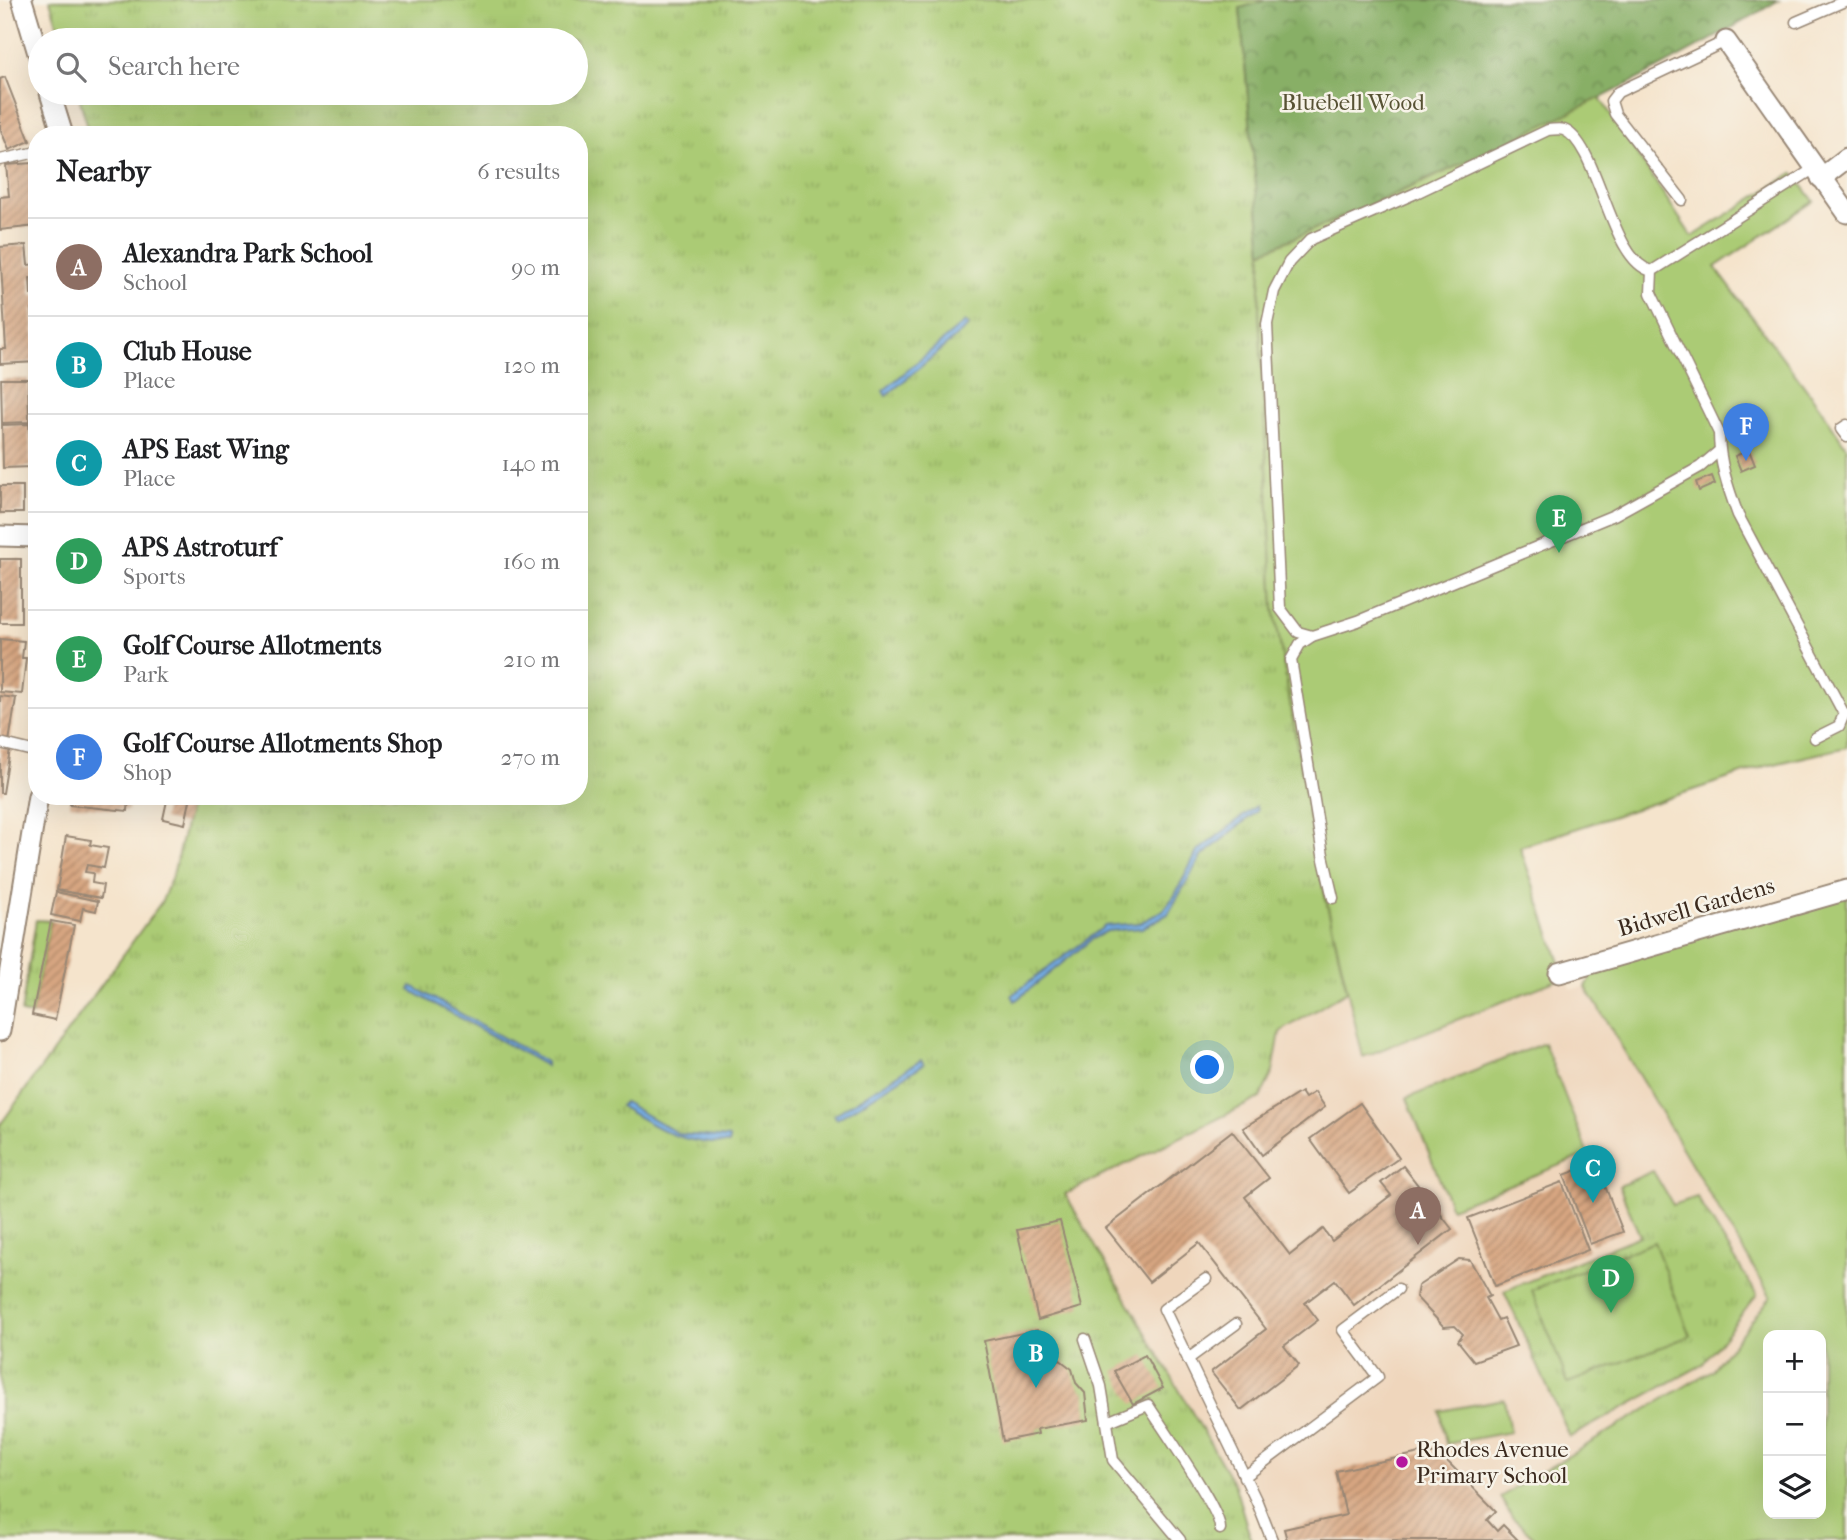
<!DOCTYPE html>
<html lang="en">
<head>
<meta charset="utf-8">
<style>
	:root { --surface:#fff; --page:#f6f6f6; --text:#202124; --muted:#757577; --line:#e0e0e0; --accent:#111827 }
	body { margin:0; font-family:"IM FELL French Canon",serif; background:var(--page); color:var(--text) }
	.controls { position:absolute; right:21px; bottom:21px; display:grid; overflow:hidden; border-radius:14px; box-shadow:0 7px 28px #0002 }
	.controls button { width:63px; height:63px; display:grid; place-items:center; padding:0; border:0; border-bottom:2px solid var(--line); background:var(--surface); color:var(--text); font:35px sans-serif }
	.you { position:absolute; left:1208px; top:1068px; width:24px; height:24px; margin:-18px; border:5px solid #fff; border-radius:50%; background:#1a73e8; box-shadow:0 0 0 10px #1a73e833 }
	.badge { display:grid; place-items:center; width:46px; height:46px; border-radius:50%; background:var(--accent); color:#fff; font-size:23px; font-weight:700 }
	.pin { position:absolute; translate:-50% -58px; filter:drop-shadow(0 2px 4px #0008) }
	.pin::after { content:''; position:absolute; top:37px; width:24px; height:21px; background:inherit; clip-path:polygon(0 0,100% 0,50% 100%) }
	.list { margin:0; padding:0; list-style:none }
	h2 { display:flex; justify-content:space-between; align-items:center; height:91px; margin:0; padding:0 28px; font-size:30px }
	h2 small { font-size:23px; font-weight:400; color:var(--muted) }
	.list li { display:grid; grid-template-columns:46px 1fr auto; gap:21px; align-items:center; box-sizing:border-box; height:98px; padding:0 28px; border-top:2px solid var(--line) }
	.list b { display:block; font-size:26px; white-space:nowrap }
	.list p { margin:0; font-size:23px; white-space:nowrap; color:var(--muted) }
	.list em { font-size:23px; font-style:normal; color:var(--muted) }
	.icon { flex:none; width:38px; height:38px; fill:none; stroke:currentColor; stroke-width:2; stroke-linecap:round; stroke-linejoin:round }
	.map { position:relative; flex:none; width:1847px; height:1540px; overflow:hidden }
	.search { position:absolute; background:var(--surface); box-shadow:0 7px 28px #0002; left:28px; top:28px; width:560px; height:77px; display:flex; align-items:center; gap:18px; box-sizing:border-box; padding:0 24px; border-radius:38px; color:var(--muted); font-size:26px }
	.panel { position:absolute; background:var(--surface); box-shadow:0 7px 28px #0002; left:28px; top:126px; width:560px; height:679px; border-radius:28px }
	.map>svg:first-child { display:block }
	.built { fill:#efd6bc }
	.grass { fill:url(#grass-tufts); stroke:#737a49; stroke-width:2 }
	.forest { fill:url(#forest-crowns); stroke:#626c42; stroke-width:2 }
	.green { fill:#abcb74; stroke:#737a49; stroke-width:2; fill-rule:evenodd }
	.water { fill:#75afe6; stroke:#586c82; stroke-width:2 }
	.building { fill:url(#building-hatch) }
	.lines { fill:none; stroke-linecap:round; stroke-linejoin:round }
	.service-casing { stroke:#988775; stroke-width:13 }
	.minor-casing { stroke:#988775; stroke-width:23 }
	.service { stroke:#fff; stroke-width:10 }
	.minor { stroke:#fff; stroke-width:19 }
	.poi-dot { fill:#b5179e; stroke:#f7f3e8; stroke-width:2.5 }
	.labels { text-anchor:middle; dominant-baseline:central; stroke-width:5; stroke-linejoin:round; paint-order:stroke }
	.park-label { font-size:23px; fill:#575234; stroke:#f7f3e8 }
	.street-label { font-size:23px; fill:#3b2a1e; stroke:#f7f3e8 }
	.poi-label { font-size:23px; fill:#3b2a1e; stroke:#f7f3e8; text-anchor:start }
</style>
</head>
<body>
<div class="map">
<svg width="1847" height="1540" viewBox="0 0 1847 1540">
	<defs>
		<pattern id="grass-tufts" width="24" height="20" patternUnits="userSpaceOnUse" patternTransform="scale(1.75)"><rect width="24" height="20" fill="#abcb74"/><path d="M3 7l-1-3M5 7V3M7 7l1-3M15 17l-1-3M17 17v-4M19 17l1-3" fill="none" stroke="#94ae64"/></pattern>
		<pattern id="forest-crowns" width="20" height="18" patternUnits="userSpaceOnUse" patternTransform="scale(1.75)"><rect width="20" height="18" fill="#88af66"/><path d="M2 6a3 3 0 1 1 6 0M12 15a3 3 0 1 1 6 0" fill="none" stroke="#708f53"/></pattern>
		<pattern id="building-hatch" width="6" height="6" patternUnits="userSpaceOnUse" patternTransform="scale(1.75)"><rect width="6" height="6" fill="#d7a681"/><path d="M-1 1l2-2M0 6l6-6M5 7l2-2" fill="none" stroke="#b08769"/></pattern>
	</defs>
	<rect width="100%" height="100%" fill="#f7f3e8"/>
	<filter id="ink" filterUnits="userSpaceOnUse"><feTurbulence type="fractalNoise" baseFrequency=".0143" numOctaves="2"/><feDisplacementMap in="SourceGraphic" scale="14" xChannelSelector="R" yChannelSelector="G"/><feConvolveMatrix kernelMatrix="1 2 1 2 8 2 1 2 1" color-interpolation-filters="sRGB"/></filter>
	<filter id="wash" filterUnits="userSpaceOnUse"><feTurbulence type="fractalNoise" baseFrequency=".00686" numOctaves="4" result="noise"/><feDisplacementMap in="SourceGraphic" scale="28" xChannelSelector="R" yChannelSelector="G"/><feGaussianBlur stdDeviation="1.57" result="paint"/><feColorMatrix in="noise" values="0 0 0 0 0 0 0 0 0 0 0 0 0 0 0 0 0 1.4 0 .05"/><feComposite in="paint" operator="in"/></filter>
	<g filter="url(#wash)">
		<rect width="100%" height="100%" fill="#f5e4cc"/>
		<polygon class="built" points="1565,977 1572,989 1586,987 1771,1297 1712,1370 1500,1497 1512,1517 1537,1540 1266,1540 1251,1502 1250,1478 1235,1486 1065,1194 1141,1154 1244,1108 1273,1072 1280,1032 1347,991 1363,1057"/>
		<g class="grass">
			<polygon points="50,0 1267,0 1240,9 1262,252 1259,309 1274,608 1316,856 1347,991 1280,1032 1273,1072 1260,1098 1065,1194 1235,1486 1251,1540 0,1540 0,1125 162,901 174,871 192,796 579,796 579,135 90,135 78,93 576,93 576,40 62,40"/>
			<polygon points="36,920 51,921 32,1015 21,1013"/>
			<polygon points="1653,1171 1673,1205 1697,1197 1757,1295 1702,1365 1570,1437 1504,1291 1640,1236 1619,1186"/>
		</g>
		<path class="forest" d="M1267,0h512c-164,100 -341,176 -517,252l-22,-244z"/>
		<g class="green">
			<polygon points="1600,98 1692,237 1793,173 1814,201 1715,267 1819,406 1847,448 1847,747 1766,766 1520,847 1565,977 1363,1057 1316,856 1274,608 1259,309 1262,252 1432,178"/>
			<path d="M1847,890v650h-310l-25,-23 -12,-20 212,-127 59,-73 -185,-310 4,-8 -6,-14zM1768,1335h53v179h-53z"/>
			<polygon points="1544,1043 1588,1154 1451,1208 1407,1098"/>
			<polygon points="1654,1242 1690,1336 1568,1383 1532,1290"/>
			<polygon points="1504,1399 1510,1432 1446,1444 1440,1411"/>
		</g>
		<g class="water">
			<polygon points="965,322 969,326 886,396 883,391"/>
			<polygon points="1256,806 1257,811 1201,857 1168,914 1142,928 1107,931 1092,939 1015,1001 1012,995 1105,926 1140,923 1163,911 1175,895 1197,852"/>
			<polygon points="412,986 546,1062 546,1066 410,990"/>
			<polygon points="921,1060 924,1064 837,1119 834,1115"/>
			<path d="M624,1102l55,32 50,4v6c-50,-1 -67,-13 -109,-38z"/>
		</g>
		<g id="blocks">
			<g class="building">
				<polygon points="5,77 30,141 9,150 0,128 0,79"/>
				<polygon points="33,163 36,226 0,230 0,197 9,196 6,165"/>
				<polygon points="26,245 28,265 37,264 37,278 30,278 31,295 37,295 37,309 32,309 37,362 0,364 0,349 6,349 0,247"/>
				<polygon points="1,379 28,379 29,422 2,423"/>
				<polygon points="1753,417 1760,432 1734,444 1727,430"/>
				<polygon points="29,424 31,467 3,468 2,425"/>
				<polygon points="1749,450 1755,465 1741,471 1735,456"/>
				<polygon points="1712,476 1715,484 1699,491 1696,482"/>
				<rect x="0" y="486" width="23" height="27"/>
				<rect x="0" y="559" width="21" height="64"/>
				<polygon points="0,639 24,641 22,658 26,658 22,694 0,692"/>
				<polygon points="0,696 16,698 9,742 0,741"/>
				<polygon points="0,747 10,749 3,793 0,793"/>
				<polygon points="71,796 129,796 128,811 70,805"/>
				<polygon points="168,796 191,796 185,824 163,819"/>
				<polygon points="66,836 91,840 90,845 108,848 104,868 87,865 85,872 93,873 92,883 103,885 101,898 57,890"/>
				<polygon points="56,892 98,901 96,911 83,908 80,921 51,915"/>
				<polygon points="51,921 74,925 55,1020 32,1015"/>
				<polygon points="1301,1092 1305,1098 1315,1092 1325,1107 1262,1155 1243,1128"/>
				<polygon points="1360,1103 1399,1158 1349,1193 1310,1139"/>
				<polygon points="1232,1131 1269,1178 1245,1197 1290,1255 1323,1229 1332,1241 1391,1195 1381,1183 1403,1166 1452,1229 1354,1305 1335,1280 1305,1303 1318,1320 1284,1346 1299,1365 1241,1410 1211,1372 1266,1329 1199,1243 1149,1282 1106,1228"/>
				<polygon points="1596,1163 1623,1232 1590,1244 1564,1175"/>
				<polygon points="1562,1182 1588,1250 1495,1286 1468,1218"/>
				<polygon points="1060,1221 1082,1307 1038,1320 1017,1230"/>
				<polygon points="1459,1259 1470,1260 1490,1296 1486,1298 1498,1320 1503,1318 1516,1346 1474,1361 1458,1341 1463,1334 1455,1326 1444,1327 1416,1297 1418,1286"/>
				<polygon points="1037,1330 1043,1336 1046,1357 1055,1356 1072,1369 1076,1383 1085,1393 1088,1420 1037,1429 1038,1434 1003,1441 984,1341"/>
				<polygon points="1145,1355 1163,1388 1133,1404 1114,1371"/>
				<polygon points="1420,1453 1436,1454 1449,1463 1496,1511 1487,1520 1497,1531 1503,1525 1518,1540 1287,1540 1284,1529 1346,1515 1336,1471"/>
			</g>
		</g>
	</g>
	<g filter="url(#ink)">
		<use href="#blocks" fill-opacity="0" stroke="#988775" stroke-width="2"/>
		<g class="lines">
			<g class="service-casing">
				<g id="service">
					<polyline points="1796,22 1847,0"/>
					<polyline points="0,160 37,152"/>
					<path d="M1815,168l-163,103 -1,22 68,140c0,29 9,55 19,82l106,199 -5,12 -24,12"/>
					<polyline points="1682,200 1615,114 1611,101 1618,92 1726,41"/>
					<polyline points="1847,425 1841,429 1847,437"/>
					<path d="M1312,636l-14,-4 -18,-24 -13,-284 7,-33 15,-29 22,-23 105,-46 132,-63c5,0 11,-2 16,0 35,14 46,132 88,141"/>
					<polyline points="0,743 37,752"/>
					<polyline points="1333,898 1323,855 1291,660 1300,644 1312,636 1358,621 1614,515 1700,467 1719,451"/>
					<polyline points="1206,1279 1164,1309 1257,1502 1272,1540"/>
					<polyline points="1085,1339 1101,1386 1113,1460 1180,1540"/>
					<polyline points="1188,1359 1236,1324"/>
					<path d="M1107,1422l41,-17c13,21 74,107 72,124"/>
					<polyline points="1244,1477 1378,1377 1343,1330 1398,1289"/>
				</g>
			</g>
			<g class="minor-casing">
				<g id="minor">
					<polyline points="22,0 40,60"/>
					<polyline points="1726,41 1847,213"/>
					<polyline points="50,93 63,135"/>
					<polyline points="1821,178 1847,158"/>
					<polyline points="0,536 37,537"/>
					<polyline points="1559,973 1847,890"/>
					<polyline points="0,1031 38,796"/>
				</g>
			</g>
			<use href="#service" class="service"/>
			<use href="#minor" class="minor"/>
		</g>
	</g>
	<circle class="poi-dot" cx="1402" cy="1462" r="7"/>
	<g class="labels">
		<g class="park-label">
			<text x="1353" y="102">Bluebell Wood</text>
		</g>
		<g class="street-label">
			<text transform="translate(1696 907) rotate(-16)">Bidwell Gardens</text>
		</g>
		<g class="poi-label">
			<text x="1416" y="1449">Rhodes Avenue<tspan x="1416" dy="26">Primary School</tspan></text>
		</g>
	</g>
</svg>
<div class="controls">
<button>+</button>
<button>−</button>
<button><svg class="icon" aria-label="layers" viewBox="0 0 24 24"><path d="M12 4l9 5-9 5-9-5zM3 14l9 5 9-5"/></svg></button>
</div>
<div class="you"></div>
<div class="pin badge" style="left:1418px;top:1245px;background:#8d6e63">A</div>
<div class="pin badge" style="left:1036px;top:1388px;background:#0f9aa8">B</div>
<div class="pin badge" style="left:1593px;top:1203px;background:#0f9aa8">C</div>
<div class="pin badge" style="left:1611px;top:1313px;background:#2e9e5b">D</div>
<div class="pin badge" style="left:1559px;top:553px;background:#2e9e5b">E</div>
<div class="pin badge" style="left:1746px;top:461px;background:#3f7fe0">F</div>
<div class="search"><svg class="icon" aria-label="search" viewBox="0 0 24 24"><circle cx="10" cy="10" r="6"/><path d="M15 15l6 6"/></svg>Search here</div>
<section class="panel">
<h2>Nearby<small>6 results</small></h2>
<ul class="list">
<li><span class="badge" style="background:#8d6e63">A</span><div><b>Alexandra Park School</b><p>School</p></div><em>90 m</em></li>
<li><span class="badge" style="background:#0f9aa8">B</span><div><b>Club House</b><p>Place</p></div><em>120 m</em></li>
<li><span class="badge" style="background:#0f9aa8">C</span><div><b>APS East Wing</b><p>Place</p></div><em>140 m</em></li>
<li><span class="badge" style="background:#2e9e5b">D</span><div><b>APS Astroturf</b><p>Sports</p></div><em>160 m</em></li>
<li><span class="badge" style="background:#2e9e5b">E</span><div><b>Golf Course Allotments</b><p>Park</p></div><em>210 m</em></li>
<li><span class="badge" style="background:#3f7fe0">F</span><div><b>Golf Course Allotments Shop</b><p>Shop</p></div><em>270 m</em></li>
</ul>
</section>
</div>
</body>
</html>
